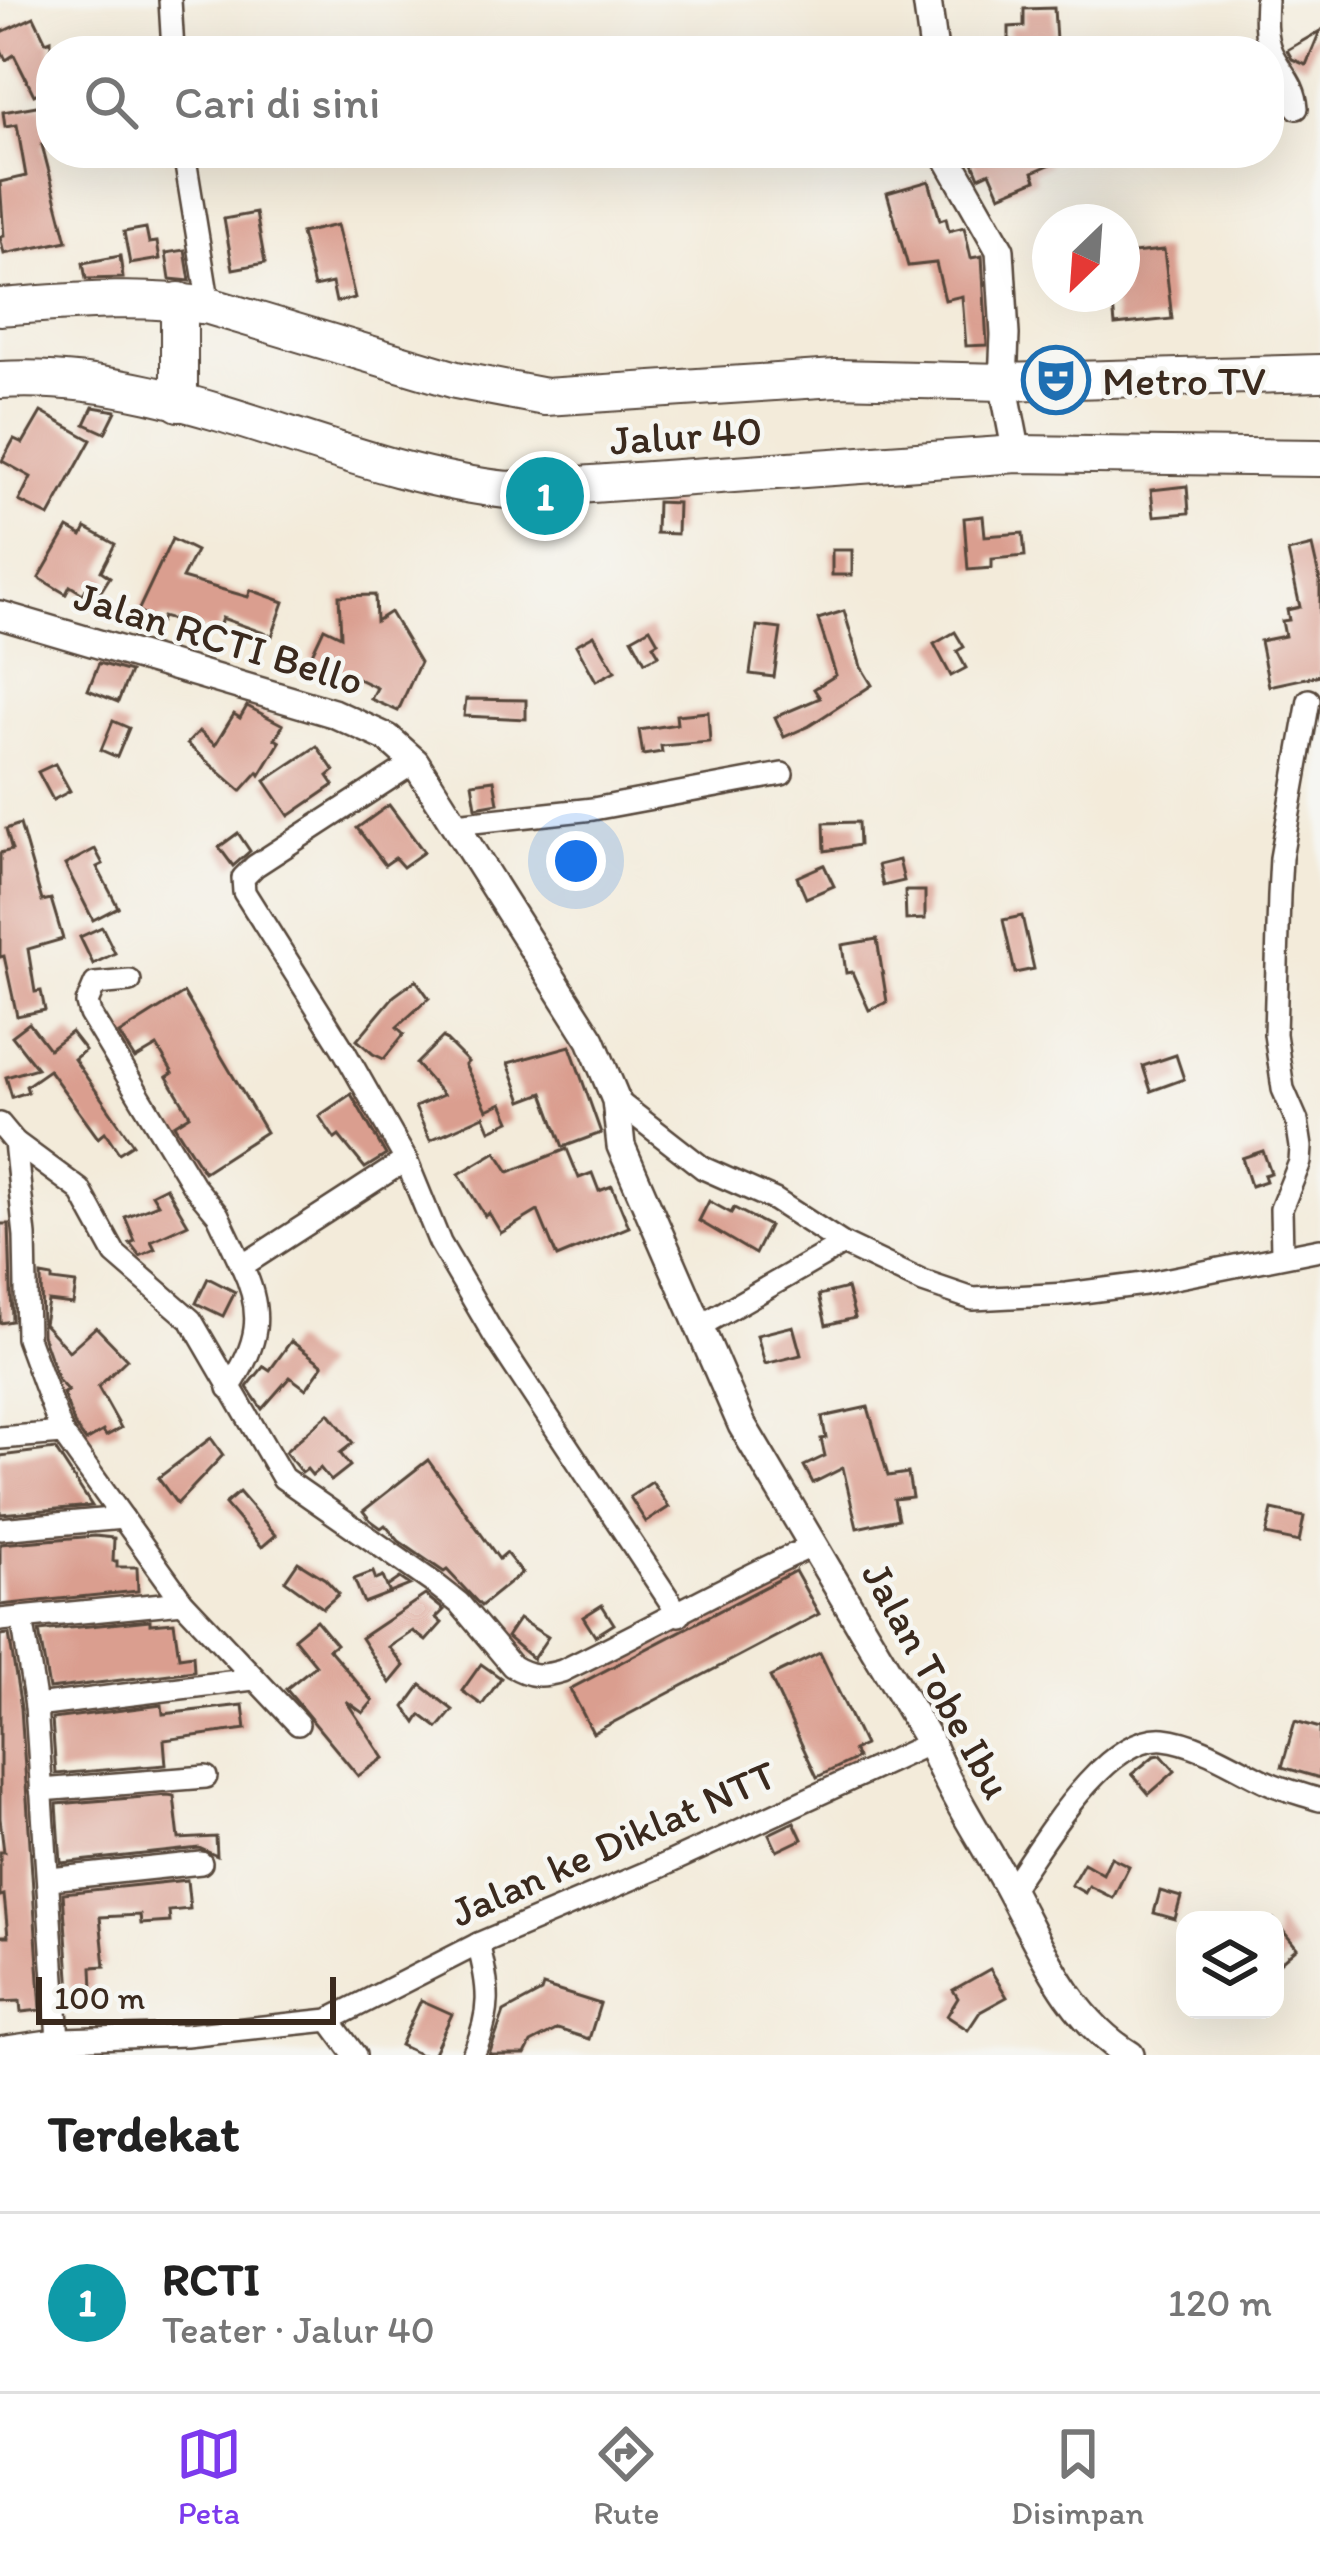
<!DOCTYPE html>
<html lang="id">
<head>
<meta charset="utf-8">
<style>
	:root { --surface:#fff; --page:#f2f2f2; --text:#222; --muted:#767676; --line:#e0e0e0; --accent:#7c3aed }
	body { margin:0; font-family:Itim,sans-serif; background:var(--page); color:var(--text) }
	.controls { position:absolute; right:36px; bottom:36px; display:grid; overflow:hidden; border-radius:24px; box-shadow:0 12px 48px #0002 }
	.controls button { width:108px; height:108px; display:grid; place-items:center; padding:0; border:0; border-bottom:3px solid var(--line); background:var(--surface); color:var(--text); font:60px sans-serif }
	.compass { position:absolute; left:1032px; top:204px; width:108px; height:108px; border-radius:50%; background:var(--surface); box-shadow:0 12px 48px #0002; rotate:205deg }
	.scale { position:absolute; left:36px; bottom:30px; width:300px; box-sizing:border-box; padding-left:12px; border:6px solid #3b2a1e; border-top:0; font-size:33px; line-height:42px; white-space:nowrap; color:#3b2a1e; -webkit-text-stroke:9px #f6f6f2; paint-order:stroke }
	.you { position:absolute; left:576px; top:861px; width:42px; height:42px; margin:-30px; border:9px solid #fff; border-radius:50%; background:#1a73e8; box-shadow:0 0 0 18px #1a73e833 }
	.badge { display:grid; place-items:center; width:78px; height:78px; border-radius:50%; background:var(--accent); color:#fff; font-size:39px; font-weight:700 }
	.pin { position:absolute; translate:-50% -50%; border:6px solid #fff; box-shadow:0 3px 12px #0006 }
	.list { margin:0; padding:0; list-style:none }
	h2 { display:flex; justify-content:space-between; align-items:center; height:156px; margin:0; padding:0 48px; font-size:51px }
	h2 small { font-size:39px; font-weight:400; color:var(--muted) }
	.list li { display:grid; grid-template-columns:78px 1fr auto; gap:36px; align-items:center; box-sizing:border-box; height:180px; padding:0 48px; border-top:3px solid var(--line) }
	.list b { display:block; font-size:45px; white-space:nowrap }
	.list p { margin:0; font-size:39px; white-space:nowrap; color:var(--muted) }
	.list em { font-size:39px; font-style:normal; color:var(--muted) }
	.icon { flex:none; width:66px; height:66px; fill:none; stroke:currentColor; stroke-width:2; stroke-linecap:round; stroke-linejoin:round }
	.map { position:relative; flex:none; width:1320px; height:2055px; overflow:hidden }
	.search { position:absolute; background:var(--surface); box-shadow:0 12px 48px #0002; left:36px; right:36px; top:36px; height:132px; display:flex; align-items:center; gap:30px; box-sizing:border-box; padding:0 42px; border-radius:48px; color:var(--muted); font-size:45px }
	.sheet { height:336px; background:var(--surface) }
	nav { display:flex; justify-content:space-around; align-items:center; box-sizing:border-box; height:168px; border-top:3px solid var(--line); background:var(--surface); font-size:33px; color:var(--muted) }
	nav a { display:grid; justify-items:center; gap:6px }
	nav .on { color:var(--accent) }
	.map>svg:first-child { display:block }
	.building { fill:#da9e8f }
	.lines { fill:none; stroke-linecap:round; stroke-linejoin:round }
	.street-casing { stroke:#57473a; stroke-width:26 }
	.secondary-casing { stroke:#57473a; stroke-width:32 }
	.highway-casing { stroke:#57473a; stroke-width:40 }
	.street { stroke:#fff; stroke-width:21 }
	.secondary { stroke:#fff; stroke-width:27 }
	.highway { stroke:#fff; stroke-width:36 }
	.labels { text-anchor:middle; dominant-baseline:central; stroke-width:9; stroke-linejoin:round; paint-order:stroke }
	.poi-label { font-size:42px; fill:#3b2a1e; stroke:#f6f6f2; text-anchor:start }
	.street-label { font-size:42px; fill:#3b2a1e; stroke:#f6f6f2 }
</style>
</head>
<body>
<div class="map">
<svg width="1320" height="2055" viewBox="0 0 1320 2055">
	<rect width="100%" height="100%" fill="#f6f6f2"/>
	<filter id="ink" filterUnits="userSpaceOnUse"><feTurbulence type="fractalNoise" baseFrequency=".00833" numOctaves="2"/><feDisplacementMap in="SourceGraphic" scale="24" xChannelSelector="R" yChannelSelector="G"/><feConvolveMatrix kernelMatrix="1 2 1 2 8 2 1 2 1" color-interpolation-filters="sRGB"/></filter>
	<filter id="wash" filterUnits="userSpaceOnUse"><feTurbulence type="fractalNoise" baseFrequency=".004" numOctaves="4" result="noise"/><feDisplacementMap in="SourceGraphic" scale="48" xChannelSelector="R" yChannelSelector="G"/><feGaussianBlur stdDeviation="2.7" result="paint"/><feColorMatrix in="noise" values="0 0 0 0 0 0 0 0 0 0 0 0 0 0 0 0 0 1.4 0 .05"/><feComposite in="paint" operator="in"/></filter>
	<g filter="url(#wash)">
		<rect width="100%" height="100%" fill="#f3ebda"/>
		<g id="blocks">
			<g class="building">
				<polygon points="1054,8 1056,41 1009,43 1009,27 1024,26 1024,9"/>
				<polygon points="34,17 46,42 51,40 51,86 34,95 14,55 6,60 0,48 0,33"/>
				<polygon points="1320,31 1306,65 1292,59 1287,50"/>
				<polygon points="42,105 45,123 51,122 51,144 42,145 67,241 4,254 0,237 4,236 0,182 26,176 17,125 5,127 3,112"/>
				<polygon points="969,153 1045,153 1049,165 1033,172 1036,180 1000,195 990,172 979,177"/>
				<polygon points="929,181 940,220 946,218 949,231 964,227 971,258 982,256 987,345 966,346 962,296 945,300 936,263 908,266 887,193"/>
				<polygon points="256,213 265,263 233,269 224,219"/>
				<polygon points="337,225 355,298 336,302 332,283 314,287 301,233"/>
				<polygon points="146,228 149,243 157,242 160,259 130,264 124,232"/>
				<polygon points="185,250 190,281 170,279 166,253"/>
				<polygon points="1164,250 1172,319 1115,325 1112,294 1122,294 1122,254"/>
				<polygon points="120,256 123,278 86,279 83,263"/>
				<polygon points="93,407 116,411 105,433 85,424"/>
				<polygon points="41,412 91,440 49,516 19,501 31,477 2,461 14,439 23,443"/>
				<polygon points="1187,486 1189,513 1154,516 1151,490"/>
				<polygon points="657,502 678,503 677,534 656,533"/>
				<polygon points="983,516 985,536 1023,533 1025,556 992,559 992,568 968,570 964,518"/>
				<polygon points="68,528 82,536 86,528 115,544 101,571 110,577 101,591 89,584 83,594 70,586 66,594 39,578"/>
				<polygon points="172,539 196,551 182,578 248,597 251,590 284,602 272,636 222,618 217,633 162,617 160,622 138,611"/>
				<polygon points="1312,546 1320,581 1320,675 1269,686 1260,641 1285,636 1282,621 1289,620 1287,610 1300,607 1288,552"/>
				<rect x="832" y="550" width="20" height="25"/>
				<polygon points="375,595 376,621 390,612 420,662 398,711 371,699 377,688 346,673 341,684 325,676 329,666 310,658 324,628 341,636 339,596"/>
				<polygon points="844,611 861,667 872,685 809,726 784,737 775,717 820,698 814,689 836,675 818,619"/>
				<polygon points="757,626 781,629 774,677 750,674"/>
				<polygon points="650,628 658,642 653,645 659,655 645,662 632,638"/>
				<polygon points="955,632 964,647 957,651 966,668 951,676 934,644"/>
				<polygon points="594,635 615,671 596,681 576,645"/>
				<polygon points="99,663 130,672 118,702 88,690"/>
				<polygon points="466,699 526,700 526,719 464,716"/>
				<polygon points="247,706 283,725 275,739 280,742 260,775 258,772 241,791 187,744 199,731 215,745 234,714 240,718"/>
				<polygon points="708,712 710,742 661,746 662,752 643,755 639,730 677,724 676,715"/>
				<polygon points="113,721 129,728 117,757 101,750"/>
				<polygon points="317,746 334,771 328,776 334,785 289,816 265,781"/>
				<polygon points="55,764 70,791 53,800 38,772"/>
				<polygon points="494,780 498,803 476,807 472,783"/>
				<polygon points="389,805 424,852 403,867 395,858 385,865 357,828"/>
				<polygon points="858,822 859,845 825,851 824,823"/>
				<polygon points="20,824 42,901 51,899 63,939 28,949 35,992 41,991 45,1010 17,1016 4,956 0,957 0,853 12,850 6,829"/>
				<polygon points="238,833 250,851 233,866 219,847"/>
				<polygon points="95,849 103,864 97,867 118,907 93,920 65,865"/>
				<polygon points="899,860 904,881 883,886 878,865"/>
				<polygon points="824,865 834,886 806,898 797,877"/>
				<polygon points="905,891 925,891 925,919 906,920"/>
				<polygon points="1022,916 1034,969 1015,973 1003,920"/>
				<polygon points="102,927 115,953 93,964 80,937"/>
				<polygon points="877,939 887,1002 869,1010 852,972 846,973 842,945"/>
				<polygon points="416,980 429,998 397,1027 404,1034 384,1059 373,1054 357,1040 394,996"/>
				<polygon points="184,993 266,1132 204,1172 174,1125 190,1115 167,1077 173,1073 157,1046 135,1059 119,1034"/>
				<polygon points="29,1023 49,1049 71,1032 85,1050 74,1059 133,1144 119,1153 105,1132 98,1138 49,1070 26,1086 28,1092 12,1097 6,1077 37,1068 12,1036"/>
				<polygon points="443,1037 468,1062 465,1065 487,1110 502,1103 510,1121 490,1130 484,1116 430,1140 415,1107 443,1095 416,1064"/>
				<polygon points="570,1046 601,1133 563,1147 543,1093 522,1101 508,1063"/>
				<polygon points="1176,1055 1184,1079 1151,1091 1143,1066"/>
				<polygon points="351,1094 386,1155 365,1168 339,1136 335,1139 319,1116"/>
				<polygon points="567,1149 579,1178 592,1173 599,1191 612,1186 629,1227 557,1257 538,1211 501,1233 489,1213 485,1216 459,1174 496,1152 509,1172"/>
				<polygon points="1263,1151 1271,1173 1264,1175 1266,1181 1251,1186 1242,1158"/>
				<polygon points="166,1187 188,1224 151,1241 155,1249 140,1256 130,1243 135,1241 125,1217 158,1204 152,1194"/>
				<polygon points="709,1201 731,1213 734,1208 769,1226 755,1254 699,1221"/>
				<polygon points="0,1224 9,1224 12,1321 0,1323"/>
				<polygon points="41,1275 52,1277 52,1281 76,1284 73,1304 48,1301 44,1324 69,1351 96,1327 127,1359 98,1387 121,1428 106,1436 103,1431 86,1441 75,1426 63,1393 68,1391 58,1380 42,1335"/>
				<polygon points="208,1278 235,1292 223,1316 196,1303"/>
				<polygon points="847,1288 855,1318 826,1325 819,1295"/>
				<polygon points="793,1326 801,1355 765,1364 757,1335"/>
				<polygon points="291,1341 323,1365 306,1389 290,1377 262,1409 247,1387 264,1366 270,1370"/>
				<polygon points="868,1407 888,1476 908,1473 912,1497 894,1499 898,1519 857,1528 843,1468 813,1483 804,1466 825,1456 821,1439 826,1438 822,1417"/>
				<polygon points="329,1413 353,1443 340,1453 350,1466 331,1481 320,1468 312,1475 307,1469 302,1473 285,1452"/>
				<polygon points="211,1438 223,1455 177,1504 158,1478"/>
				<polygon points="55,1449 92,1506 0,1514 0,1456"/>
				<polygon points="428,1460 499,1559 506,1553 522,1573 481,1606 447,1570 444,1572 399,1541 385,1525 381,1528 370,1520 363,1511"/>
				<polygon points="652,1482 669,1507 646,1522 630,1497"/>
				<polygon points="239,1492 276,1535 262,1547 225,1504"/>
				<polygon points="1272,1510 1304,1517 1299,1542 1266,1535"/>
				<polygon points="95,1536 114,1538 113,1561 117,1561 117,1567 137,1567 138,1591 0,1605 0,1544"/>
				<polygon points="298,1562 325,1579 339,1594 323,1608 285,1581"/>
				<polygon points="795,1571 819,1614 593,1733 570,1689"/>
				<polygon points="373,1572 376,1580 383,1577 387,1587 400,1578 410,1585 390,1593 387,1587 390,1593 364,1603 354,1579"/>
				<polygon points="425,1595 444,1610 436,1618 442,1623 426,1641 413,1631 389,1647 404,1666 390,1683 361,1638"/>
				<polygon points="602,1605 614,1624 595,1636 583,1617"/>
				<polygon points="519,1619 548,1637 533,1659 507,1637"/>
				<polygon points="150,1620 150,1624 174,1622 179,1657 193,1655 194,1671 49,1689 39,1631"/>
				<polygon points="316,1620 336,1644 329,1649 373,1701 363,1713 346,1701 384,1758 358,1776 286,1689 316,1665 294,1638"/>
				<polygon points="9,1634 21,1708 41,2010 21,2012 20,2001 0,2002 0,1936 8,1936 4,1895 0,1896 0,1852 4,1852 0,1818 0,1635"/>
				<polygon points="820,1653 864,1745 853,1750 857,1758 817,1777 770,1677"/>
				<polygon points="481,1664 501,1678 482,1705 462,1691"/>
				<polygon points="421,1685 453,1710 438,1728 421,1715 416,1723 405,1707"/>
				<polygon points="162,1705 163,1714 243,1705 246,1729 164,1740 166,1765 56,1774 52,1719"/>
				<polygon points="1295,1721 1320,1728 1320,1778 1282,1767"/>
				<polygon points="1161,1755 1175,1771 1149,1794 1132,1774 1154,1756"/>
				<polygon points="168,1795 174,1796 179,1839 216,1837 217,1856 199,1848 61,1863 57,1804"/>
				<polygon points="794,1822 802,1839 777,1851 769,1834"/>
				<polygon points="1111,1857 1129,1866 1113,1898 1089,1886 1085,1893 1071,1885 1084,1863 1103,1874"/>
				<polygon points="187,1880 190,1909 169,1911 170,1922 141,1924 140,1915 100,1917 105,1966 92,1967 93,1990 70,1991 63,1893"/>
				<polygon points="1160,1891 1181,1897 1175,1919 1154,1913"/>
				<polygon points="1275,1921 1297,1948 1275,1967"/>
				<polygon points="990,1969 1007,1997 980,2012 968,2030 947,2016 958,1998 953,1990"/>
				<polygon points="543,1986 600,2004 589,2039 558,2029 531,2043 525,2055 489,2055 504,2012 541,1992"/>
				<polygon points="421,2000 452,2014 433,2055 421,2055 400,2045"/>
			</g>
		</g>
	</g>
	<g filter="url(#ink)">
		<use href="#blocks" fill-opacity="0" stroke="#57473a" stroke-width="3"/>
		<g class="lines">
			<g class="street-casing">
				<g id="street">
					<polyline points="170,0 173,51"/>
					<path d="M1266,0c-1,17 -2,35 5,52 10,21 24,31 26,56"/>
					<polyline points="184,153 209,306"/>
					<polyline points="455,824 593,809 782,774"/>
					<polyline points="130,981 95,984 87,1003 90,1014 193,1185 218,1215 242,1266"/>
					<polyline points="616,1100 703,1168 775,1200 843,1244 923,1282 973,1299 1067,1294 1144,1284 1320,1249"/>
					<polyline points="0,1124 15,1142 25,1236 27,1338 62,1433 183,1602 298,1724"/>
					<path d="M15,1142l65,48 35,64 76,66 92,158 152,106 24,19 53,63c18,11 30,11 50,5 84,-40 165,-87 250,-125"/>
					<polyline points="406,1160 440,1243 494,1335 679,1615"/>
					<polyline points="1282,1253 1281,1209 1300,1162 1301,1147 1297,1121 1283,1089 1275,1034 1279,895 1281,858 1309,700"/>
					<polyline points="700,1326 843,1244"/>
					<path d="M229,1388c29,-43 36,-74 13,-122l164,-106 -63,-111 -99,-157 -1,-14 12,-12 160,-104"/>
					<polyline points="0,1438 62,1433"/>
					<polyline points="0,1529 123,1518"/>
					<polyline points="22,1618 36,1706 59,2055"/>
					<polyline points="0,1620 183,1602"/>
					<polyline points="36,1706 253,1679"/>
					<polyline points="41,1790 206,1777"/>
					<polyline points="50,1879 201,1863"/>
					<path d="M1010,1890c30,-43 95,-156 154,-151 36,4 71,28 103,43 17,8 35,12 53,18"/>
					<polyline points="329,2020 355,2055"/>
					<polyline points="0,2048 63,2039 186,2035 329,2020 478,1944 662,1866 930,1743"/>
					<path d="M473,2055c19,-43 17,-67 5,-111"/>
				</g>
			</g>
			<g class="secondary-casing">
				<g id="secondary">
					<polyline points="927,0 934,51"/>
					<polyline points="945,153 1000,250 1005,335 1003,382 1017,454"/>
					<path d="M0,615l333,98 55,25 27,24 176,278 25,60 5,46 121,279 188,318c23,55 52,96 80,148 32,59 59,127 120,164"/>
				</g>
			</g>
			<g class="highway-casing">
				<g id="highway">
					<path d="M0,307c70,-5 139,-12 209,-1l247,74 89,17 291,-19 167,4 317,-9"/>
					<path d="M0,380c176,-11 335,91 507,110l510,-36 303,4"/>
					<polyline points="179,403 179,301"/>
				</g>
			</g>
			<use href="#street" class="street"/>
			<use href="#secondary" class="secondary"/>
			<use href="#highway" class="highway"/>
		</g>
	</g>
	<defs>
		<g id="theatre-ring" transform="scale(3.45)"><circle r="9.5" fill="#f6f6f2" stroke="#1f6fb2" stroke-width="1.5"/><path d="M-5-5.5Q0-4 5-5.5V0Q5 5 0 6Q-5 5-5 0ZM-3.3-2.5H-1v1.5H-3.3ZM1-2.5H3.3v1.5H1ZM-2.8 1Q0 5.5 2.8 1Z" fill="#1f6fb2"/></g>
	</defs>
	<g fill-rule="evenodd">
		<use href="#theatre-ring" x="1056" y="380"/>
	</g>
	<g class="labels">
		<g class="poi-label">
			<text x="1102" y="380">Metro TV</text>
		</g>
		<g class="street-label">
			<text transform="translate(686 435) rotate(-4)">Jalur 40</text>
			<text transform="translate(219 638) rotate(17)">Jalan RCTI Bello</text>
			<text transform="translate(937 1680) rotate(61)">Jalan Tobe Ibu</text>
			<text transform="translate(613 1843) rotate(-24)">Jalan ke Diklat NTT</text>
		</g>
	</g>
</svg>
<div class="controls">
<button><svg class="icon" aria-label="layers" viewBox="0 0 24 24"><path d="M12 4l9 5-9 5-9-5zM3 14l9 5 9-5"/></svg></button>
</div>
<svg class="compass" viewBox="-18 -18 36 36"><path d="M0-13l5 13h-10z" fill="#e53935"/><path d="M0 13l5-13h-10z" fill="#767676"/></svg>
<div class="scale">100 m</div>
<div class="you"></div>
<div class="pin badge" style="left:545px;top:496px;background:#0f9aa8">1</div>
<div class="search"><svg class="icon" aria-label="search" viewBox="0 0 24 24"><circle cx="10" cy="10" r="6"/><path d="M15 15l6 6"/></svg>Cari di sini</div>
</div>
<section class="sheet">
<h2>Terdekat<small></small></h2>
<ul class="list">
<li><span class="badge" style="background:#0f9aa8">1</span><div><b>RCTI</b><p>Teater · Jalur 40</p></div><em>120 m</em></li>
</ul>
</section>
<nav>
<a class="on"><svg class="icon" aria-label="map" viewBox="0 0 24 24"><path d="M3 6l6-2 6 2 6-2v14l-6 2-6-2-6 2zM9 4v14M15 6v14"/></svg>Peta</a>
<a><svg class="icon" aria-label="directions" viewBox="0 0 24 24"><path d="M12 3l9 9-9 9-9-9zM9 14v-3h6M13 9l2 2-2 2"/></svg>Rute</a>
<a><svg class="icon" aria-label="saved" viewBox="0 0 24 24"><path d="M7 4h10v16l-5-4-5 4z"/></svg>Disimpan</a>
</nav>
</body>
</html>
